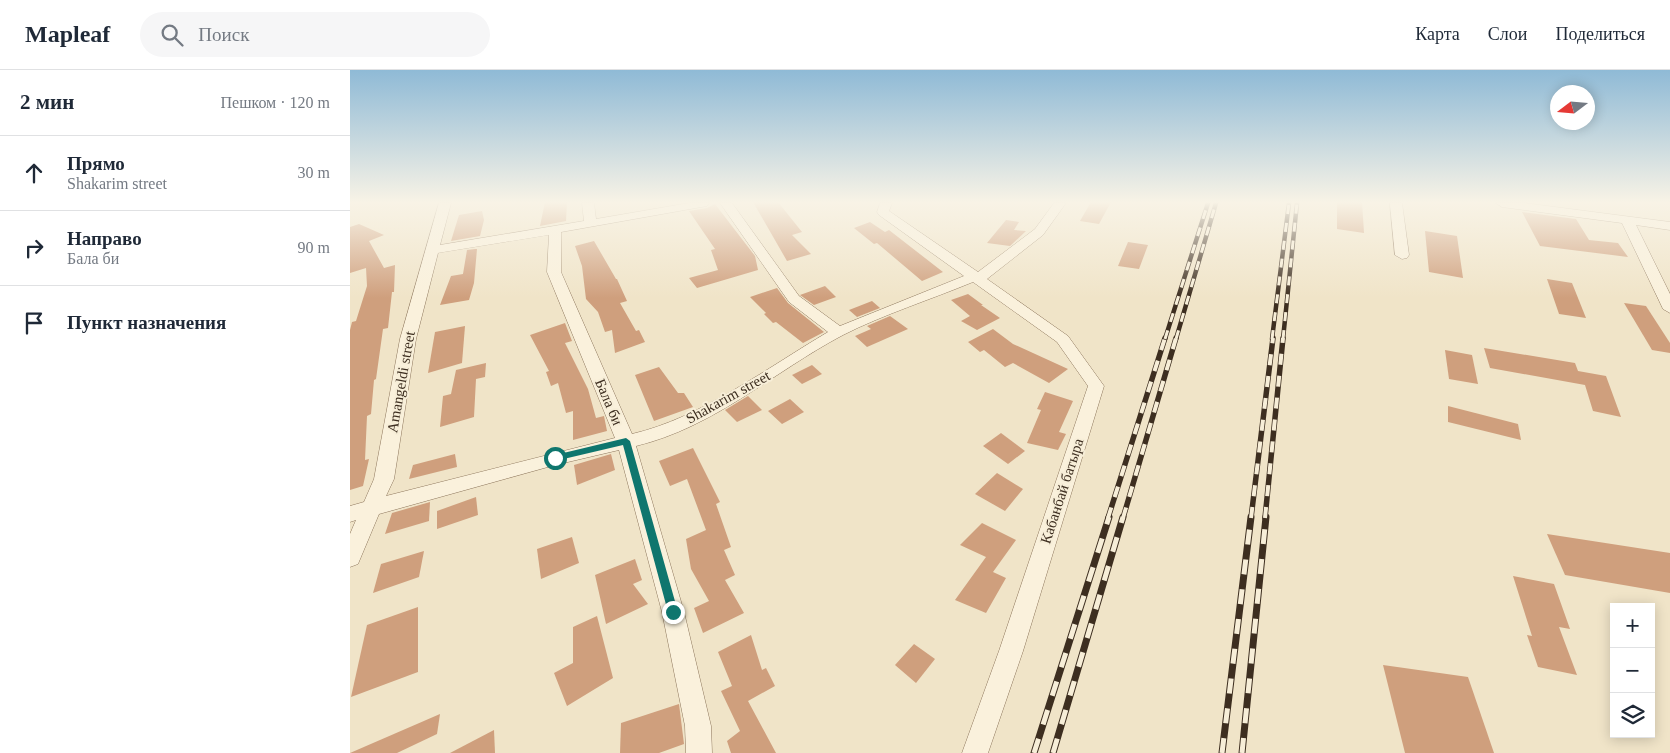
<!DOCTYPE html>
<html lang="ru">
<head>
<meta charset="utf-8">
<style>
	:root { --surface:#fff; --page:#f6f6f7; --text:#1f2937; --muted:#747a83; --line:#e0e1e3 }
	body { margin:0; font-family:Georgia,serif; background:var(--page); color:var(--text) }
	.controls { position:absolute; right:15px; bottom:15px; display:grid; overflow:hidden; border-radius:0px; box-shadow:0 2px 12px #0003 }
	.controls button { width:45px; height:45px; display:grid; place-items:center; padding:0; border:0; border-bottom:1px solid var(--line); background:var(--surface); color:var(--text); font:25px sans-serif }
	.compass { position:absolute; left:1200px; top:15px; width:45px; height:45px; border-radius:50%; background:var(--surface); box-shadow:0 2px 12px #0003; rotate:254deg }
	.stop { position:absolute; width:15px; height:15px; margin:-11px; border:4px solid #0f766e; border-radius:50%; background:#fff }
	.stop.end { background:#0f766e; border-color:#fff; box-shadow:0 1px 5px #0008 }
	.list { margin:0; padding:0; list-style:none }
	h2 { display:flex; justify-content:space-between; align-items:center; height:65px; margin:0; padding:0 20px; font-size:21px }
	h2 small { font-size:16px; font-weight:400; color:var(--muted) }
	.list li { display:grid; grid-template-columns:32px 1fr auto; gap:15px; align-items:center; box-sizing:border-box; height:75px; padding:0 20px; border-top:1px solid var(--line) }
	.list b { display:block; font-size:19px; white-space:nowrap }
	.list p { margin:0; font-size:16px; white-space:nowrap; color:var(--muted) }
	.list em { font-size:16px; font-style:normal; color:var(--muted) }
	.icon { flex:none; width:28px; height:28px; fill:none; stroke:currentColor; stroke-width:2; stroke-linecap:round; stroke-linejoin:round }
	.map { position:relative; flex:none; width:1320px; height:683px; overflow:hidden }
	header { display:flex; align-items:center; gap:30px; box-sizing:border-box; height:70px; padding:0 25px; background:var(--surface); border-bottom:1px solid var(--line) }
	header strong { font-size:24px }
	nav { display:flex; gap:28px; margin-inline-start:auto; font-size:18px }
	.search { width:350px; height:45px; background:var(--page); display:flex; align-items:center; gap:12px; box-sizing:border-box; padding:0 18px; border-radius:28px; color:var(--muted); font-size:19px }
	main { display:flex }
	aside { flex:1; background:var(--surface) }
	.map>svg:first-child { display:block }
	.building { fill:#cf9f7d }
	.lines { fill:none; stroke-linecap:round; stroke-linejoin:round }
	.minor-casing { stroke:#8d765c; stroke-width:1 }
	.minor { fill:#faf1dc; fill-rule:evenodd }
	.rail-far2-casing { stroke:#3d2e20; stroke-width:4.5 }
	.rail-far1-casing { stroke:#3d2e20; stroke-width:5.5 }
	.rail-casing { stroke:#3d2e20; stroke-width:7 }
	.rail-far2 { stroke:#f7eed8; stroke-width:3; stroke-dasharray:9; stroke-linecap:butt }
	.rail-far1 { stroke:#f7eed8; stroke-width:4; stroke-dasharray:11; stroke-linecap:butt }
	.rail { stroke:#f7eed8; stroke-width:5; stroke-dasharray:15; stroke-linecap:butt }
	.route { fill:#0f766e }
	.labels { text-anchor:middle; dominant-baseline:central; stroke-width:4; stroke-linejoin:round; paint-order:stroke }
	.street-label { font-size:15px; fill:#3d2e20; stroke:#f7eed8 }
</style>
</head>
<body>
<header>
<strong>Mapleaf</strong>
<div class="search"><svg class="icon" aria-label="search" viewBox="0 0 24 24"><circle cx="10" cy="10" r="6"/><path d="M15 15l6 6"/></svg>Поиск</div>
<nav><a>Карта</a><a>Слои</a><a>Поделиться</a></nav>
</header>
<main>
<aside>
<h2>2 мин<small>Пешком · 120 m</small></h2>
<ul class="list">
<li><svg class="icon" aria-label="ahead" viewBox="0 0 24 24"><path d="M12 20V5M6 11l6-6 6 6"/></svg><div><b>Прямо</b><p>Shakarim street</p></div><em>30 m</em></li>
<li><svg class="icon" aria-label="right" viewBox="0 0 24 24"><path d="M7 20v-9h11M14 6l5 5-5 5"/></svg><div><b>Направо</b><p>Бала би</p></div><em>90 m</em></li>
<li><svg class="icon" aria-label="arrive" viewBox="0 0 24 24"><path d="M6 21V4h12l-3 4 3 4H6"/></svg><div><b>Пункт назначения</b></div></li>
</ul>
</aside>
<div class="map">
<svg width="1320" height="683" viewBox="0 0 1320 683">
	<rect width="100%" height="100%" fill="#f0e4c8"/>
	<g class="building">
		<polygon points="195,132 217,132 216,151 190,156"/>
		<polygon points="403,132 428,132 452,162 442,165 461,184 437,191"/>
		<polygon points="741,132 761,132 749,154 730,151"/>
		<polygon points="987,132 1012,132 1014,163 987,159"/>
		<polygon points="365,134 405,186 408,200 347,218 339,208 368,200 361,180 365,179 339,141 357,138"/>
		<polygon points="132,141 134,150 130,166 101,171 109,145"/>
		<polygon points="1172,142 1226,149 1239,170 1268,173 1278,187 1190,176"/>
		<polygon points="656,150 669,152 664,160 676,161 660,176 637,173"/>
		<polygon points="520,152 535,162 539,160 593,202 572,211 527,173 524,174 504,158"/>
		<polygon points="9,154 34,165 19,171 34,198 45,195 44,222 42,222 38,258 33,259 26,309 24,310 21,344 17,346 15,390 19,389 13,416 0,420 0,260 2,252 6,251 17,216 16,198 0,203 0,157"/>
		<polygon points="1075,161 1107,166 1113,208 1079,202"/>
		<polygon points="244,171 266,209 267,209 277,231 270,233 286,261 289,260 295,272 265,283 262,260 255,262 248,242 236,229 232,196 225,176"/>
		<polygon points="778,172 798,175 789,199 768,196"/>
		<polygon points="125,179 127,179 124,213 119,230 90,235 101,206 113,204 117,180"/>
		<polygon points="1197,209 1222,213 1236,248 1209,244"/>
		<polygon points="475,216 486,227 464,235 450,225"/>
		<polygon points="427,218 438,233 474,262 453,273 426,252 423,253 414,244 416,243 400,227"/>
		<polygon points="618,224 633,235 631,235 650,248 627,260 611,251 620,246 601,230"/>
		<polygon points="522,231 530,238 507,247 499,240"/>
		<polygon points="1274,233 1296,236 1320,273 1320,283 1302,280"/>
		<polygon points="540,246 558,259 517,277 505,266 521,259 517,256"/>
		<polygon points="215,253 222,271 215,273 238,319 246,348 254,346 257,361 223,370 223,341 216,343 208,313 201,316 196,302 199,301 180,265"/>
		<polygon points="115,256 112,293 78,303 85,262"/>
		<polygon points="643,259 663,274 718,299 699,313 663,293 655,297 634,280 630,282 618,272"/>
		<polygon points="1134,278 1225,293 1228,301 1256,306 1271,347 1243,341 1235,315 1140,298"/>
		<polygon points="1095,280 1122,285 1128,314 1099,309"/>
		<polygon points="136,293 135,307 126,309 124,347 90,357 93,326 101,324 106,300"/>
		<polygon points="462,295 472,304 452,314 442,305"/>
		<polygon points="309,297 328,323 334,323 343,337 304,351 285,305"/>
		<polygon points="695,322 723,331 709,362 716,364 708,380 677,373 691,340 687,339"/>
		<polygon points="398,326 412,340 387,352 375,340"/>
		<polygon points="440,329 454,342 432,354 418,341"/>
		<polygon points="1098,336 1168,354 1171,370 1098,352"/>
		<polygon points="651,363 675,381 658,394 633,376"/>
		<polygon points="343,378 370,432 366,434 381,477 374,480 385,505 375,510 394,543 353,563 344,538 359,531 341,499 336,469 356,460 337,409 320,416 309,391"/>
		<polygon points="105,384 107,397 59,409 63,395"/>
		<polygon points="261,384 265,400 227,415 224,395"/>
		<polygon points="647,403 673,419 655,441 625,424"/>
		<polygon points="126,427 128,445 87,459 87,441"/>
		<polygon points="80,432 79,451 35,464 42,443"/>
		<polygon points="632,453 666,470 643,502 656,508 636,543 605,530 636,487 610,475"/>
		<polygon points="1197,464 1320,483 1320,523 1215,505"/>
		<polygon points="222,467 229,493 191,509 187,479"/>
		<polygon points="74,481 69,507 23,523 31,494"/>
		<polygon points="285,489 292,510 283,514 298,534 256,554 245,505"/>
		<polygon points="1163,506 1204,514 1220,559 1209,557 1227,605 1188,597 1177,565 1182,566"/>
		<polygon points="68,537 68,602 1,627 17,555"/>
		<polygon points="247,546 263,608 217,636 204,603 223,593 223,557"/>
		<polygon points="401,565 412,600 416,598 425,616 398,631 426,683 381,683 377,671 390,661 371,621 382,616 368,582"/>
		<polygon points="564,574 585,589 566,613 545,595"/>
		<polygon points="1033,595 1118,607 1144,683 1055,683"/>
		<polygon points="329,634 334,674 309,683 270,683 271,653"/>
		<polygon points="90,644 87,664 47,683 0,683"/>
		<polygon points="144,660 145,683 100,683"/>
	</g>
	<g class="lines">
		<g class="minor-casing">
			<g id="minor">
				<path d="M89,133h12l-11,42 144,-24 -2,-18h12l2,16 93,-16h20l-2,3 -146,26v40l71,162c69,-16 135,-66 196,-102l-39,-30 -69,-99h12l67,93 41,30 124,-50 -85,-61 -2,-3 3,-9h12l-3,8 89,61 57,-43 19,-26h12l-23,32 -56,44 81,57 36,50 -81,265 -35,102h-26l37,-102 89,-265 -31,-44 -84,-60c-41,17 -91,33 -130,53 -70,37 -128,92 -207,111l48,166 27,114 1,27h-26l-1,-27 -23,-114 -43,-162 -64,15 -176,49 -21,50 -8,3v-33l6,-14 -6,2v-16l14,-4 10,-23 26,-140zM199,165l-2,37 68,166 -229,58 8,-17 22,-140 22,-86z"/>
				<polygon points="1040,133 1052,133 1059,185 1057,188 1052,189 1045,185"/>
				<polygon points="1146,133 1174,133 1320,152 1320,160 1286,155 1320,224 1320,243 1313,239 1272,153 1152,137"/>
			</g>
		</g>
		<use href="#minor" class="minor"/>
		<g class="rail-far2-casing">
			<g id="rail-far2">
				<polyline points="815,269 858,133"/>
				<polyline points="826,269 866,133"/>
				<polyline points="922,269 939,133"/>
				<polyline points="933,269 947,133"/>
			</g>
		</g>
		<g class="rail-far1-casing">
			<g id="rail-far1">
				<polyline points="758,448 815,268"/>
				<polyline points="773,448 826,268"/>
				<polyline points="901,448 923,268"/>
				<polyline points="915,448 933,268"/>
			</g>
		</g>
		<g class="rail-casing">
			<g id="rail">
				<polyline points="684,683 759,447"/>
				<polyline points="703,683 773,447"/>
				<polyline points="872,683 901,447"/>
				<polyline points="892,683 916,447"/>
			</g>
		</g>
		<use href="#rail-far2" class="rail-far2"/>
		<use href="#rail-far1" class="rail-far1"/>
		<use href="#rail" class="rail"/>
	</g>
	<linearGradient id="sky" x2="0" y2="1"><stop stop-color="#8fbad6"/><stop offset="0.58" stop-color="#f8f3e6"/><stop offset="1" stop-color="#f8f3e6" stop-opacity="0"/></linearGradient>
	<rect width="1320" height="228" fill="url(#sky)"/>
	<polygon class="route" points="276,368 280,371 328,542 323,547 318,542 273,375 205,391 201,388 205,385"/>
	<g class="labels">
		<g class="street-label">
			<text transform="translate(51 312) rotate(-80)">Amangeldi street</text>
			<text transform="translate(378 327) rotate(-29)">Shakarim street</text>
			<text transform="translate(259 332) rotate(67)">Бала би</text>
			<text transform="translate(712 421) rotate(-72)">Кабанбай батыра</text>
		</g>
	</g>
</svg>
<div class="controls">
<button>+</button>
<button>−</button>
<button><svg class="icon" aria-label="layers" viewBox="0 0 24 24"><path d="M12 4l9 5-9 5-9-5zM3 14l9 5 9-5"/></svg></button>
</div>
<svg class="compass" viewBox="-18 -18 36 36"><path d="M0-13l5 13h-10z" fill="#e53935"/><path d="M0 13l5-13h-10z" fill="#747a83"/></svg>
<div class="stop" style="left:205px;top:388px"></div>
<div class="stop end" style="left:323px;top:542px"></div>
</div>
</main>
</body>
</html>
